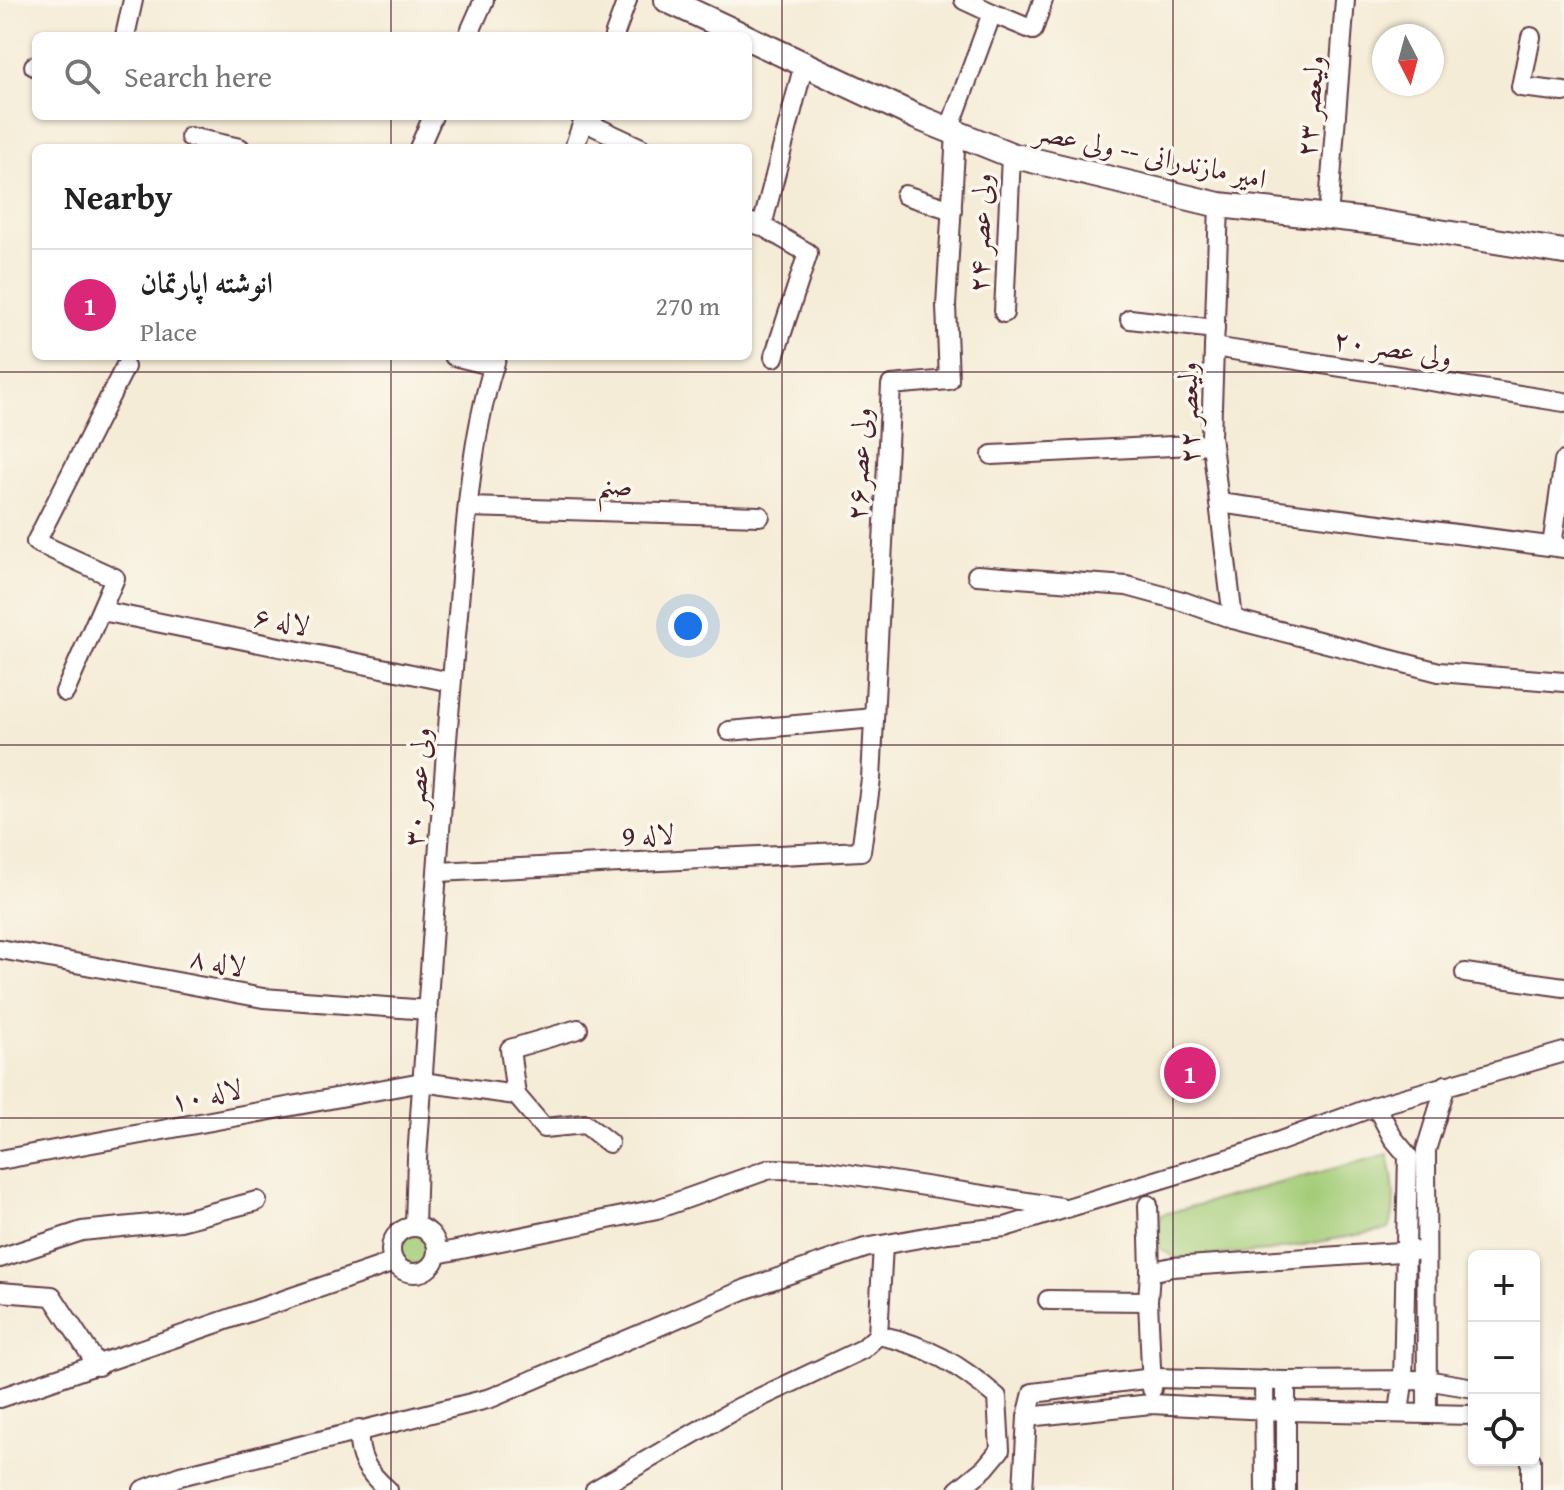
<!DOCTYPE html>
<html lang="en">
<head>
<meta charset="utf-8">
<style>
	:root { --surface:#fff; --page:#f2f2f2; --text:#222; --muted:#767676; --line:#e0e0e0; --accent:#db2777 }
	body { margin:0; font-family:"Gentium Book Plus",Amiri,serif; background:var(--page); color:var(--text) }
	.controls { position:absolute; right:24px; bottom:24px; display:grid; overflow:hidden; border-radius:12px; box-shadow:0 2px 6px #0004 }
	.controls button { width:72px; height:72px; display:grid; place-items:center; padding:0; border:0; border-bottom:2px solid var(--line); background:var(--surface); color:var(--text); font:40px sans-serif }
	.compass { position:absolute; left:1372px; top:24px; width:72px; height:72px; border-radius:50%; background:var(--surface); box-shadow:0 2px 6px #0004; rotate:174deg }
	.you { position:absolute; left:688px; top:626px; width:28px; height:28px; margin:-20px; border:6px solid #fff; border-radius:50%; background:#1a73e8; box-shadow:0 0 0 12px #1a73e833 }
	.badge { display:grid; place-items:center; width:52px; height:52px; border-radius:50%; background:var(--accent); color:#fff; font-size:26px; font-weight:700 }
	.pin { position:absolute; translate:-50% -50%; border:4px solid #fff; box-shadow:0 2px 8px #0006 }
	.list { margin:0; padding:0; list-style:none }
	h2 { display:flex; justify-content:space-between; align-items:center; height:104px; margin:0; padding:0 32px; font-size:34px }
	h2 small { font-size:26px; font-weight:400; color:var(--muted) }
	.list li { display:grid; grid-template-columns:52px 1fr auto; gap:24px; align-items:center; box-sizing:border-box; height:112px; padding:0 32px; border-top:2px solid var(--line) }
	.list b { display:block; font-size:30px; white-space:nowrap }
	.list p { margin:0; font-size:26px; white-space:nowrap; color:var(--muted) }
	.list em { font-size:26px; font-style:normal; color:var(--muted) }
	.icon { flex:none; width:44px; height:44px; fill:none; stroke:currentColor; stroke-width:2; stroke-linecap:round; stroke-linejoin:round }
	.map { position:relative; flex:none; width:1564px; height:1490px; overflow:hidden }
	.search { position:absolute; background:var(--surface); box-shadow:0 2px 6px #0004; left:32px; top:32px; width:720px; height:88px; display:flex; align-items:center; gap:20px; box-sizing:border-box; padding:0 28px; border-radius:12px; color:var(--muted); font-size:30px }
	.panel { position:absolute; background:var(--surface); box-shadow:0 2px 6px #0004; left:32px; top:144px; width:720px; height:216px; border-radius:12px }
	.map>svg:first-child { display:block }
	.green { fill:#a5cd79; stroke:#787652; stroke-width:2 }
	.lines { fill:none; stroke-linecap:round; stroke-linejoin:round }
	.street-casing { stroke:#643e45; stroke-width:22 }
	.secondary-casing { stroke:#643e45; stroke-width:28 }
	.street { stroke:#fff; stroke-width:18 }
	.secondary { stroke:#fff; stroke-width:24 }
	.grid { fill:none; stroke:#4a1f2b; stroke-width:2; stroke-opacity:0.55 }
	.labels { text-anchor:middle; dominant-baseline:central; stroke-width:7; stroke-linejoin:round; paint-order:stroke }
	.street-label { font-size:28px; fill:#4a1f2b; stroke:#fbf7ec }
</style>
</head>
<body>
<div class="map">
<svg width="1564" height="1490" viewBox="0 0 1564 1490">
	<rect width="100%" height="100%" fill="#fbf7ec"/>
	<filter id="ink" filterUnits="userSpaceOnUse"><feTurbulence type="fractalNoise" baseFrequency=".0125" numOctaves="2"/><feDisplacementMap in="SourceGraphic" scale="16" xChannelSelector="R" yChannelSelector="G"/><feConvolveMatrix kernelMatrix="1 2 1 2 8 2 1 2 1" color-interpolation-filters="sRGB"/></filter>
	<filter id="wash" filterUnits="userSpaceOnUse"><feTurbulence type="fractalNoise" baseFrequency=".006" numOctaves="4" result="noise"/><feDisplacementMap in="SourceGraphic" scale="32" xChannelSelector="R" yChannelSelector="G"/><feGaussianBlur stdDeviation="1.8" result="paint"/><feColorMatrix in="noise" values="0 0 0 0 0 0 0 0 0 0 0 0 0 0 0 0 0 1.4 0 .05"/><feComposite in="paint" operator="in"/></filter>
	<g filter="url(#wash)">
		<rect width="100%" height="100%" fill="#f5ecd7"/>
		<g class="green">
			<path d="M1388,1154c5,24 10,52 1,75l-120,22 -93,7 -17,-10 1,-33z"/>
			<circle cx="415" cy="1249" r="15"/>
		</g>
	</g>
	<g filter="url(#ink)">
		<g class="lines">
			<g class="street-casing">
				<g id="street">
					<polyline points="992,13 1033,30 1043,0"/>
					<polyline points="125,36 133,0"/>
					<polyline points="468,36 484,0"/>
					<polyline points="614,36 627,0"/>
					<polyline points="1531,37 1521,87 1564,92"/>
					<polyline points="34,66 36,67"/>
					<polyline points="583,121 641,148"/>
					<polyline points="949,130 992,13 964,0"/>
					<polyline points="190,137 240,148"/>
					<polyline points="419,148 433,116"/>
					<polyline points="574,148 585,116"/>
					<polyline points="905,195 952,210"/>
					<polyline points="1219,205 1211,436 1233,619"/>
					<polyline points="1328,217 1345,0"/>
					<polyline points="748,222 762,226 808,253 774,357"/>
					<polyline points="762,226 804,64"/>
					<polyline points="1004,313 1011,155"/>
					<polyline points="1130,319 1215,329"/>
					<polyline points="1214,347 1564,402"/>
					<polyline points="454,356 494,366"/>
					<polyline points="992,455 1212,444"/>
					<polyline points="1219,503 1564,548"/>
					<polyline points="468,507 760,516"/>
					<polyline points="1552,546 1564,461"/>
					<polyline points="977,575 1127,586 1182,601 1233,619 1439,672 1564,682"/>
					<polyline points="102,611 451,682"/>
					<polyline points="65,692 115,578 36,542 125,367"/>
					<polyline points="729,731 874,718"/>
					<polyline points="438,872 861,851 871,779 891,385 949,380 946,306 956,133"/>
					<polyline points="0,949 263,998 428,1010"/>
					<polyline points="1465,973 1564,987"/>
					<polyline points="516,1095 510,1049 578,1029"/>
					<polyline points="1376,1106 1393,1138 1408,1156 1403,1382 1399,1413"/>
					<polyline points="0,1160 422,1082 516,1095 544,1128 585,1124 609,1143"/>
					<polyline points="1148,1205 1150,1272 1148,1301 1152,1389"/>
					<path d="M415,1226l2,-68c13,-178 23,-356 40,-533 8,-85 12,-188 40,-269"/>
					<circle cx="414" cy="1250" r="23"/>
					<polyline points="437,1254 657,1209 770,1169 822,1170 1060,1207"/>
					<polyline points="0,1258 82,1231 180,1221 257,1201"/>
					<polyline points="1150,1272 1172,1267 1415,1251"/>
					<polyline points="0,1292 52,1296 98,1366"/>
					<polyline points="1048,1300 1148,1301"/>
					<path d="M878,1335c49,10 82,30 119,62l3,53 -15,18 -27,22"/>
					<polyline points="1264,1380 1265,1490"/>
					<polyline points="1286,1381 1286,1490"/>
					<polyline points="0,1398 394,1262"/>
					<polyline points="1427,1413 1426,1150 1446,1085"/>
					<polyline points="1027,1417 1151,1404 1288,1411 1474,1415"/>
					<path d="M359,1429c-2,28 8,43 29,61"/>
					<polyline points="1531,1460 1531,1490"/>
					<polyline points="143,1490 180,1476 491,1398 746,1289 865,1248 948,1233 1005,1227 1253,1151 1376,1106 1564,1052"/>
					<polyline points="595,1490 738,1408 863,1349 878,1335 883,1245"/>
					<polyline points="1023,1490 1027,1417 1033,1393 1153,1378 1286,1381 1426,1380 1474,1388"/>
				</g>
			</g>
			<g class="secondary-casing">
				<g id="secondary">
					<polyline points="667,0 744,36"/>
					<polyline points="748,38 917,117 1011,155 1219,205 1377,222 1564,252"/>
				</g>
			</g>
			<use href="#street" class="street"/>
			<use href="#secondary" class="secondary"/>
		</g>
	</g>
	<path class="grid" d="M391,0v36M782,0v1490M1173,0v1490M391,116v32M391,356v1134M0,372h1564M0,745h1564M0,1118h1564"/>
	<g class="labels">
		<g class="street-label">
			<text transform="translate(1309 106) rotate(-85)">ولیعصر ۲۳</text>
			<text transform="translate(1151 154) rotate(12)">امیر مازندرانی -- ولی عصر</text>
			<text transform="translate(979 233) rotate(-88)">ولی عصر ۲۴</text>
			<text transform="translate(1393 347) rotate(9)">ولی عصر ۲۰</text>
			<text transform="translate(1187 413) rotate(-91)">ولیعصر ۲۲</text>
			<text transform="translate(858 464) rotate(-87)">ولی عصر۲۶</text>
			<text transform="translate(615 484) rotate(2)">صنم</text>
			<text transform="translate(282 620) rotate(11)">لاله ۶</text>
			<text transform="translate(416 787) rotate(-86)">ولی عصر ۳۰</text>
			<text transform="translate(648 834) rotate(-3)">لاله 9</text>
			<text transform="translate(218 961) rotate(11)">لاله ۸</text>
			<text transform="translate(206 1094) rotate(-11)">لاله ۱۰</text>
		</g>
	</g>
</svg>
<div class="controls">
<button>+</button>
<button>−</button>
<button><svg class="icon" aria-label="locate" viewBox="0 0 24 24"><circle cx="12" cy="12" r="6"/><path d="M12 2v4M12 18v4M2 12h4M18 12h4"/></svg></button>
</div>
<svg class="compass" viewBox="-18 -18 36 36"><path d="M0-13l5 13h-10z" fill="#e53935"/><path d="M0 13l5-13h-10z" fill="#767676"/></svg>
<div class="you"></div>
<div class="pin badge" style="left:1190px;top:1073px">1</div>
<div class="search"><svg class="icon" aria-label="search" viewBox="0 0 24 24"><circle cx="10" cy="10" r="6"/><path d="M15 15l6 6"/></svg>Search here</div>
<section class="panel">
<h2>Nearby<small></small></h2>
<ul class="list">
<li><span class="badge">1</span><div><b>انوشته اپارتمان</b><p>Place</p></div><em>270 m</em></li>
</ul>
</section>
</div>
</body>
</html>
